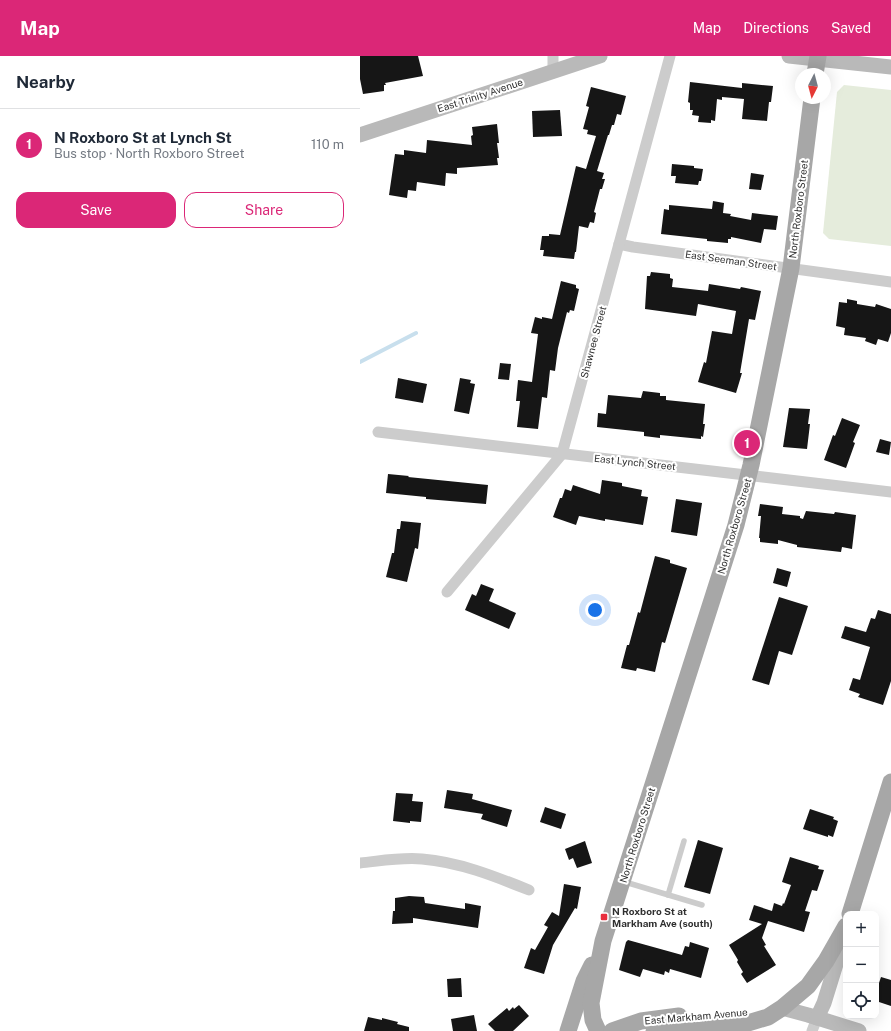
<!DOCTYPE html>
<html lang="en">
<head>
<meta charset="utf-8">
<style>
	:root { --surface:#fff; --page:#f6f6f7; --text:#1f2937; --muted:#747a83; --line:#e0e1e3; --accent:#db2777 }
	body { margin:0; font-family:"Public Sans",sans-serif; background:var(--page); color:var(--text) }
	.controls { position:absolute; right:12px; bottom:12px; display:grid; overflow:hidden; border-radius:8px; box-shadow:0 4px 16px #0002 }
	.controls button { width:36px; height:36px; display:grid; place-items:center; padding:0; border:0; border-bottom:1px solid var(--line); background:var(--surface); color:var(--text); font:20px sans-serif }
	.compass { position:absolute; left:435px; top:12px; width:36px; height:36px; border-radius:50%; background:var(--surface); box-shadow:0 4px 16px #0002; rotate:186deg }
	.you { position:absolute; left:235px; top:554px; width:14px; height:14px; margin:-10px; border:3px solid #fff; border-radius:50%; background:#1a73e8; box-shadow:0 0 0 6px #1a73e833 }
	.badge { display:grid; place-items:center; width:26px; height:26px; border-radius:50%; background:var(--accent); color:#fff; font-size:13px; font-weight:700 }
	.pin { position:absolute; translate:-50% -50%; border:2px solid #fff; box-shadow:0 1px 4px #0006 }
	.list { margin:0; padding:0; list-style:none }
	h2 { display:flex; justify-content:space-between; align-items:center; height:52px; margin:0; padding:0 16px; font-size:17px }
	h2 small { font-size:13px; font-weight:400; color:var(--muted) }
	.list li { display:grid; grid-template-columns:26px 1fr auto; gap:12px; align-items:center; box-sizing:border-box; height:72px; padding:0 16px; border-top:1px solid var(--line) }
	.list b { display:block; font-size:15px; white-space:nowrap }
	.list p { margin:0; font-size:13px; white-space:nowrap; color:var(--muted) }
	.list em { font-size:13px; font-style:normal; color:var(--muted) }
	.actions { display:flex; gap:8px; padding:12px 16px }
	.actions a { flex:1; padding:9px 0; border:1px solid var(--accent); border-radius:12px; text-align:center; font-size:14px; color:var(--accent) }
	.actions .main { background:var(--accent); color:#fff }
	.icon { flex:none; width:22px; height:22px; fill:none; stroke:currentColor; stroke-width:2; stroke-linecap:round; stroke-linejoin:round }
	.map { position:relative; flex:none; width:531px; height:975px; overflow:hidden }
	header { display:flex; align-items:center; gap:24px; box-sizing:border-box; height:56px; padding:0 20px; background:var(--accent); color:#fff }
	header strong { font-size:19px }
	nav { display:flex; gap:22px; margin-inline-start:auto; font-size:14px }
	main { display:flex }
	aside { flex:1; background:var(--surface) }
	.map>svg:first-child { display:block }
	.green { fill:#e5ecdc }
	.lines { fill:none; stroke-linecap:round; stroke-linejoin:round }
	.stream { stroke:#c8dfed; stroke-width:4 }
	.building { fill:#161616 }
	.lane { stroke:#ccc; stroke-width:5.5 }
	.street { stroke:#ccc; stroke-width:11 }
	.secondary { stroke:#b9b9b9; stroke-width:15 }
	.primary { stroke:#a7a7a7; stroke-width:17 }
	.poi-dot { fill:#e92e3e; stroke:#fff; stroke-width:1.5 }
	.labels { text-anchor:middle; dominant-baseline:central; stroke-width:4; stroke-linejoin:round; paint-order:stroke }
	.street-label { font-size:10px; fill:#2f2f2f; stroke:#fff }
	.poi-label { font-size:10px; font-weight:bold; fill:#2f2f2f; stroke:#fff; text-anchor:start }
</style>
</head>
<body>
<header>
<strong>Map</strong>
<nav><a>Map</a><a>Directions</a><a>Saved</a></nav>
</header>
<main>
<aside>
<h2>Nearby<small></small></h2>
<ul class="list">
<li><span class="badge">1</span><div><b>N Roxboro St at Lynch St</b><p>Bus stop · North Roxboro Street</p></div><em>110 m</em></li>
</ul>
<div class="actions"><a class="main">Save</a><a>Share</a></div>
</aside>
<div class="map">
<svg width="531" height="975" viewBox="0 0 531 975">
	<rect width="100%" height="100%" fill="#fff"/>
	<polygon class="green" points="484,29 531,34 531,190 469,183 463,177 477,36"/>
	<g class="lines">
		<polyline class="stream" points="0,306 56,277"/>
	</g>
	<g class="building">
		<polygon points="0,0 58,0 63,20 25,27 26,29 24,29 24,35 3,38 0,23"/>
		<polygon points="330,26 382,32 382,27 413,30 411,46 409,46 407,65 382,63 384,43 362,41 362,44 357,43 355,65 351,64 351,67 338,66 339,60 332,59 333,54 330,54 330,47 328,46"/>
		<polygon points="231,31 266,40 261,59 257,58 254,69 252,69 249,79 248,79 237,115 244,117 242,123 245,123 242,133 240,133 234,156 236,157 234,167 230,166 228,172 219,170 216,196 215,196 214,203 183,200 184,194 180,194 182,180 189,180 189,178 200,179 216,110 226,113 236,80 227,78 228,74 223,73 229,51 226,50"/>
		<polygon points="200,54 202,80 173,81 172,55"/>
		<polygon points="137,68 139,87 137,87 139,102 137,102 138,109 97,112 97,118 86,117 85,130 57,126 56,135 48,134 47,142 29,139 35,98 44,99 44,94 66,97 67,84 112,89 111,80 113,79 112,71"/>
		<polygon points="312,108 334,110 334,112 343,113 341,125 339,125 338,129 315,127 316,120 311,120"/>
		<polygon points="391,117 404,119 401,134 389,133"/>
		<polygon points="353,145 364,147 363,157 371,158 370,160 391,164 392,157 418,160 416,174 404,173 401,187 371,181 371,183 368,183 368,187 347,185 347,183 301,178 304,153 309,154 309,149 352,153"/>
		<polygon points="291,216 310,218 310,222 313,223 312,231 348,235 349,228 380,233 381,231 401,235 395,264 389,263 380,317 382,317 376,337 338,326 344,306 346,307 352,275 372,278 376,255 338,248 336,260 285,253 287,220 290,220"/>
		<polygon points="201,225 216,229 216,232 219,233 214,255 210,254 209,257 207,256 198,292 195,315 190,314 187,342 182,341 178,373 157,371 160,345 156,345 158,324 172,326 178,278 171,277 175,261 182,263 182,261 192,263"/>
		<polygon points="487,243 497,245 497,248 515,251 516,248 531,253 531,277 528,286 518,283 516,289 505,285 506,282 484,279 485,272 476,270 479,246 487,247"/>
		<polygon points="140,307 151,308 149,324 138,323"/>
		<polygon points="38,322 67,328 63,347 35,342"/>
		<polygon points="100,322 111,324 110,327 115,328 109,358 94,355"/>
		<polygon points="283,335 300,337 300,340 306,340 306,344 345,348 343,368 345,368 343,381 341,380 341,383 300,379 300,382 284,380 284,376 237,371 238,357 246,358 248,339 281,342"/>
		<polygon points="429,352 450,353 448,368 450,368 447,393 423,391"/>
		<polygon points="482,362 500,369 493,386 495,387 486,412 464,404 473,379 475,380"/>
		<polygon points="520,383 531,386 529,399 516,396"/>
		<polygon points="28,418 49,420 48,421 128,429 126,448 66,443 66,441 26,437"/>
		<polygon points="242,424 262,427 262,430 282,434 281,440 288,441 283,469 245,463 245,465 219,460 216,469 193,461 200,442 202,442 205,433 211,435 213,429 240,438"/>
		<polygon points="316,443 342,447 337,480 311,476"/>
		<polygon points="400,448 423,451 422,458 440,460 440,462 443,463 446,455 474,458 475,456 496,459 492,493 482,491 481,496 437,491 437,489 418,484 418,488 400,486 400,482 399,482 401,460 398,460"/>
		<polygon points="41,465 61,467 58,493 55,492 47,526 26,521 32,497 34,497 37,473 40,473"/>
		<polygon points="295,500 310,504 310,507 327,512 305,587 302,586 295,616 277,612 276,615 261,612 267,589 269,589 278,556 280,557"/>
		<polygon points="417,512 431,516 427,531 413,527"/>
		<polygon points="121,528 134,533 129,545 156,557 149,573 105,554 112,538 116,540"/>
		<polygon points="419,541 448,550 432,599 419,595 409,629 392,624"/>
		<polygon points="518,554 531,558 531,625 523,649 498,641 500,638 489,634 493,622 500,624 510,591 481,582 485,570 506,576 511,562 515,563"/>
		<polygon points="87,734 113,738 112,743 152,754 147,771 121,763 123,758 84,752"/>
		<polygon points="36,737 53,738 52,745 63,746 61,766 50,765 50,767 33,765"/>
		<polygon points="185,751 206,758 201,773 180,766"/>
		<polygon points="450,753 474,761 473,763 478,765 473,781 468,779 468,781 443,773"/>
		<polygon points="338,784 363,792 350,838 324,831"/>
		<polygon points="225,785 232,807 217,812 213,802 209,804 205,793"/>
		<polygon points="430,801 459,810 458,813 464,814 457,835 452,834 445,855 450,856 444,876 408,865 402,882 406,889 404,890 416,909 387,927 381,918 383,916 377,906 378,904 369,889 402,868 389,864 394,849 412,855 414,847 422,850 423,847 424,848 431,829 422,826"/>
		<polygon points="204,828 221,831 217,853 215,852 193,889 184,918 164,912 171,892 175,894 188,871 184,869 192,856 199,860"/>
		<polygon points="49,840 64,841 65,847 105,853 105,847 121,850 118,872 53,862 53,867 32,868 33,855 35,855 35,842"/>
		<polygon points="268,884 322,899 325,890 329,891 330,886 349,892 341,922 310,913 309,917 305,915 304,919 283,913 280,921 259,914 266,886"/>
		<polygon points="521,921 531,924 531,950 516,945 516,936"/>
		<polygon points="101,922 102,941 88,941 87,923"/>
		<polygon points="159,949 169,960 153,975 135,975 128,968 147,952 149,955 153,951 154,953"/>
		<polygon points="114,959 117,975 93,975 91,963"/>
		<polygon points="8,961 22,964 22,962 38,966 37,968 49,971 49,975 4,975"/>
	</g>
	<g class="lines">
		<g class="lane">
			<polyline points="265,826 342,849"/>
			<polyline points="308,839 324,785"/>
		</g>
		<g class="street">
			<polyline points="193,0 193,15"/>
			<polyline points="259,188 273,191 531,226"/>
			<polyline points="18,376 531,436"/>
			<polyline points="87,536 202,398 310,0"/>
			<path d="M0,807c20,-2 42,-6 62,-4 37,3 72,17 107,31"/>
			<polyline points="452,975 457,962"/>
		</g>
		<g class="secondary">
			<polyline points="429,0 531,11"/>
			<polyline points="0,79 240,0"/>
			<polyline points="422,952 448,959 499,975"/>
			<polyline points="457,962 464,947 485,879"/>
		</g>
		<g class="primary">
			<polyline points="455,18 458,0"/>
			<polyline points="490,858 531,726"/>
			<polyline points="208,975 224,925 232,909"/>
			<polyline points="238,975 233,964 231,947 243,885 376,469 391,409 431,212 452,42"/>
			<polyline points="252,975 281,965 319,960"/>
			<polyline points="294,975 313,972 365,970 388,967 408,961 422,952 448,930 466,905 486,870"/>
		</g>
	</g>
	<rect class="poi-dot" x="240" y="857" width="8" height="8" rx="2"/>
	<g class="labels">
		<g class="street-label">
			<text transform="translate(120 39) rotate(-18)">East Trinity Avenue</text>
			<text transform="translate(438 153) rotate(-83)">North Roxboro Street</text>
			<text transform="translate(371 204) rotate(8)">East Seeman Street</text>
			<text transform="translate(233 286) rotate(-75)">Shawnee Street</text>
			<text transform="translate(275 406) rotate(6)">East Lynch Street</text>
			<text transform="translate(374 470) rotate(-74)">North Roxboro Street</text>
			<text transform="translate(277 779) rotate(-73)">North Roxboro Street</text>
			<text transform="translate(336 960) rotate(-5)">East Markham Avenue</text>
		</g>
		<g class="poi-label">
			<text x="252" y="855">N Roxboro St at<tspan x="252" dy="12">Markham Ave (south)</tspan></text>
		</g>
	</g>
</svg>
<div class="controls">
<button>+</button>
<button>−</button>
<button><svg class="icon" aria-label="locate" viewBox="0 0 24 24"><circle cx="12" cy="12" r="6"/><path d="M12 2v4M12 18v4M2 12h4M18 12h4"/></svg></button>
</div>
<svg class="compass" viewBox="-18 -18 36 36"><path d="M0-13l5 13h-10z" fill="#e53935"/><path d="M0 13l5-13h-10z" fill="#747a83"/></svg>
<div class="you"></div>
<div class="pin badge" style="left:387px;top:387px">1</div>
</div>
</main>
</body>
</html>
